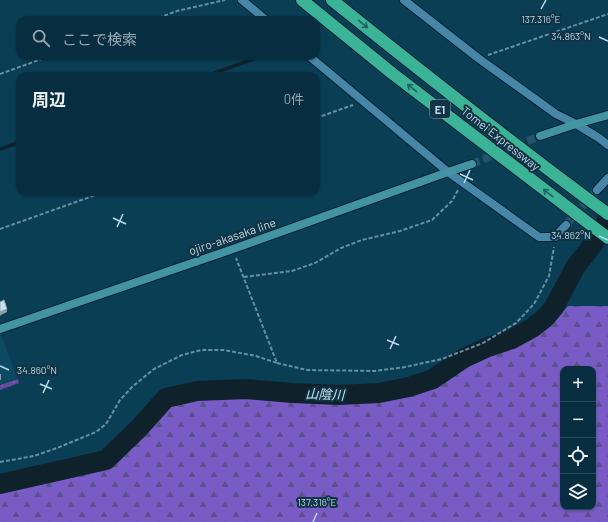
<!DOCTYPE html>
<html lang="ja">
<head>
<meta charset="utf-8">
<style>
	:root { --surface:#072e40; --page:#103647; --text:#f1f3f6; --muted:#98a8b1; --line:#284a59 }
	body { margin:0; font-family:Barlow,"Noto Sans JP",sans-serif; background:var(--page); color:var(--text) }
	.controls { position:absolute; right:12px; bottom:12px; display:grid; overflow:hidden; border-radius:8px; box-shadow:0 1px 3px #0004 }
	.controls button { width:36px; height:36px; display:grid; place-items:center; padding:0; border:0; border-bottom:1px solid var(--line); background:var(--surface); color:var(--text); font:20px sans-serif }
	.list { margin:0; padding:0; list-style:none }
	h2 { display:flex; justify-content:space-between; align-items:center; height:52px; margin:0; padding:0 16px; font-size:17px }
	h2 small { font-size:13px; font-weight:400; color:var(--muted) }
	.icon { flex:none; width:22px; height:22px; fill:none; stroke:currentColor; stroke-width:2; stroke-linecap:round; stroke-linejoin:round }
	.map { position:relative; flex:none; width:608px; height:522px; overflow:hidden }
	.search { position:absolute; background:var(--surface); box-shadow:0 1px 3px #0004; left:16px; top:16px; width:304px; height:44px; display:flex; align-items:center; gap:10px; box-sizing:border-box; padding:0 14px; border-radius:12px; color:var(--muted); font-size:15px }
	.panel { position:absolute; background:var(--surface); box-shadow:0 1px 3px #0004; left:16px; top:72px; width:304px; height:124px; border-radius:12px }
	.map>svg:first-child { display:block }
	.built { fill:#0c4a64 }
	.grass { fill:url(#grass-dots) }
	.forest { fill:url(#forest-firs); fill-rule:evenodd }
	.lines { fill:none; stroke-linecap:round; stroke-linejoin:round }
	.stream { stroke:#0f222c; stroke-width:3.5 }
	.river { stroke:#0f222c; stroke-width:20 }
	.minor-tunnel { stroke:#24556c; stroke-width:8; stroke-dasharray:8 4; stroke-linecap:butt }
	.secondary-tunnel { stroke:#24556c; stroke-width:8; stroke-dasharray:8 4; stroke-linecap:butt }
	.minor-casing { stroke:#012434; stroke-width:10 }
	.secondary-casing { stroke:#012434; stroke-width:10 }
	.motorway-casing { stroke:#012434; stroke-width:14 }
	.path { stroke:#668fa4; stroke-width:2; stroke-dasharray:4 2; stroke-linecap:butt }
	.minor { stroke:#4786a7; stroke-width:8 }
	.secondary { stroke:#4394a2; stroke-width:8 }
	.motorway { stroke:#3bb396; stroke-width:12 }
	.shaded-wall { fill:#8d9ea8 }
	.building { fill:#cae2f0; stroke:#8d9ea8 }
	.oneway { stroke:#206060 }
	.ticks { fill:none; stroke:#bbdaec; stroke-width:1.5 }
	.labels { text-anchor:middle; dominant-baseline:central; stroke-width:4; stroke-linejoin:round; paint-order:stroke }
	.shield { fill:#113343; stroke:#88a8b9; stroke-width:1 }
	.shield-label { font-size:11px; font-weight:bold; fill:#bbdaec }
	.street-label { font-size:12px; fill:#bbdaec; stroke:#113343 }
	.water-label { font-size:13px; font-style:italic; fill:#c6e3f3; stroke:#113343 }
	.ticks-label { font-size:10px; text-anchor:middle; fill:#bbdaec; stroke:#113343; stroke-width:4; stroke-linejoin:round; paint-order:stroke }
</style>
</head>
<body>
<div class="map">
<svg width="608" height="522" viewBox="0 0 608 522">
	<defs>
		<pattern id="grass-dots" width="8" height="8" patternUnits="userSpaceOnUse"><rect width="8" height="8" fill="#634ba2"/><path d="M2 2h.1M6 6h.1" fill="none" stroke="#7764af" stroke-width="1.8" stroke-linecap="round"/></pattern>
		<pattern id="forest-firs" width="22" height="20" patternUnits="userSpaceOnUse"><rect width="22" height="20" fill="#785bc4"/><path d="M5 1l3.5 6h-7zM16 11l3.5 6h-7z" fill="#5b4f8c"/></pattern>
	</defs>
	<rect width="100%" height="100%" fill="#093e55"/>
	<polygon class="built" points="0,334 1,334 17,378 0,384"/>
	<polygon class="grass" points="18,379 19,383 0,390 0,385"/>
	<path class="forest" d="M568,306h40v216h-608v-32l83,-21 35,-13 33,-33 21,-23 35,-5 43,-1 87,8 51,-3 46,-13 33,-22 39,-20 47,-20zM563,369h30v138h-30z"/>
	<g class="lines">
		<g class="stream">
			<polyline points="206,76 262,56"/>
			<polyline points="0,149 20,142"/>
		</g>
		<polyline class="river" points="0,484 106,460 139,428 166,398 197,391 246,389 293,393 339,395 379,393 409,387 433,379 464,358 488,347 512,339 532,328 545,318 554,307 576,266 588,251 599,235 608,219"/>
		<polyline class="minor-tunnel" points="566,225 597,190"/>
		<polyline class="secondary-tunnel" points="472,164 540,136"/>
		<g class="minor-casing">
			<g id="minor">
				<polyline points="242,0 266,20"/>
				<polyline points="404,0 478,58 556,114 576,124 599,138 608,145"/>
				<polyline points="309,56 448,172 539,237 555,237 566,225"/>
				<polyline points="597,190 608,178"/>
			</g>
		</g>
		<g class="secondary-casing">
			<g id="secondary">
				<polyline points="540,136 576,124 608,115"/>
				<polyline points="0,329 233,249 448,172 472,164"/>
			</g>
		</g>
		<g class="motorway-casing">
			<g id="motorway">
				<polyline points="302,0 393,74 608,238"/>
				<path d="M332,0c91,73 182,145 276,214"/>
			</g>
		</g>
		<g class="path">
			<polyline points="153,20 177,11 225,0"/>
			<polyline points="488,55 608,14"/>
			<polyline points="0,74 50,56"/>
			<polyline points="316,118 353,105"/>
			<polyline points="0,229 104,192"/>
			<polyline points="244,277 292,271 315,263 341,248 362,240 400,231 432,220 452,201 458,190"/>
			<polyline points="277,363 307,370 375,371 405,367 442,359 483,343 516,323 534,304 549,276 554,247"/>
			<polyline points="0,462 34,456 57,448 96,432 106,424 120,400 133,386 154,369 182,355 201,350 224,350 256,356 277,363 236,258"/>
		</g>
		<use href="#minor" class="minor"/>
		<use href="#secondary" class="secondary"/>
		<use href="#motorway" class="motorway"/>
	</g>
	<g class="shaded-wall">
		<polygon points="7,309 7,312 1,315 0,316 0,312"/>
		<rect x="0" y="374" width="1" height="6"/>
	</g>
	<polygon class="building" points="4,300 7,309 0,312 1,313 0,313 0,302"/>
	<defs><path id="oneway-shaft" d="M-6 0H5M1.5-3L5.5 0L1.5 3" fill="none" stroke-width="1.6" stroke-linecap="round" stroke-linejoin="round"/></defs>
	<g class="oneway">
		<use href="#oneway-shaft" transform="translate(363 24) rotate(39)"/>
		<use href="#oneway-shaft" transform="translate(412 88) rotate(-142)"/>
		<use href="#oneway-shaft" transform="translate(548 193) rotate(-142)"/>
	</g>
	<path class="ticks" d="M541,9l5,-9M599,37l9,4M460,174l13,6M464,183l6,-13M113,218l13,6M117,227l6,-13M599,236l9,4M387,340l12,5M390,349l6,-13M0,366l9,4M40,384l12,5M43,393l6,-13M313,522l4,-9"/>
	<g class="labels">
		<rect class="shield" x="430" y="100" width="20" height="18" rx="3"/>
		<g class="shield-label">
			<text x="440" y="109">E1</text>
		</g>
		<g class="street-label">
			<text transform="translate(501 138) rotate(38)">Tomei Expressway</text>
			<text transform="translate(232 236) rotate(-19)">ojiro-akasaka line</text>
		</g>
		<g class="water-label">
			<text transform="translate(325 394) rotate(2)">山陰川</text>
		</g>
	</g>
	<g class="ticks-label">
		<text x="541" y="23">137.316°E</text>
		<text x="571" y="40">34.863°N</text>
		<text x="571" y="239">34.862°N</text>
		<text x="37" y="374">34.860°N</text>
		<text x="317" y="506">137.316°E</text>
	</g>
</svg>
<div class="controls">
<button>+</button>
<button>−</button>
<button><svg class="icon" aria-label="locate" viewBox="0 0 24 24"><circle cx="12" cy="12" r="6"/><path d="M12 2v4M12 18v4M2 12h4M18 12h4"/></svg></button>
<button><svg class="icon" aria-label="layers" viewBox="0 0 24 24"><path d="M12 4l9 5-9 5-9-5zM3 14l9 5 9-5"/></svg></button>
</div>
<div class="search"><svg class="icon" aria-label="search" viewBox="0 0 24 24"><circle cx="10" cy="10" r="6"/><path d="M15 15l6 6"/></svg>ここで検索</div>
<section class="panel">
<h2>周辺<small>0件</small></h2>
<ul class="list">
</ul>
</section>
</div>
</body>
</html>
